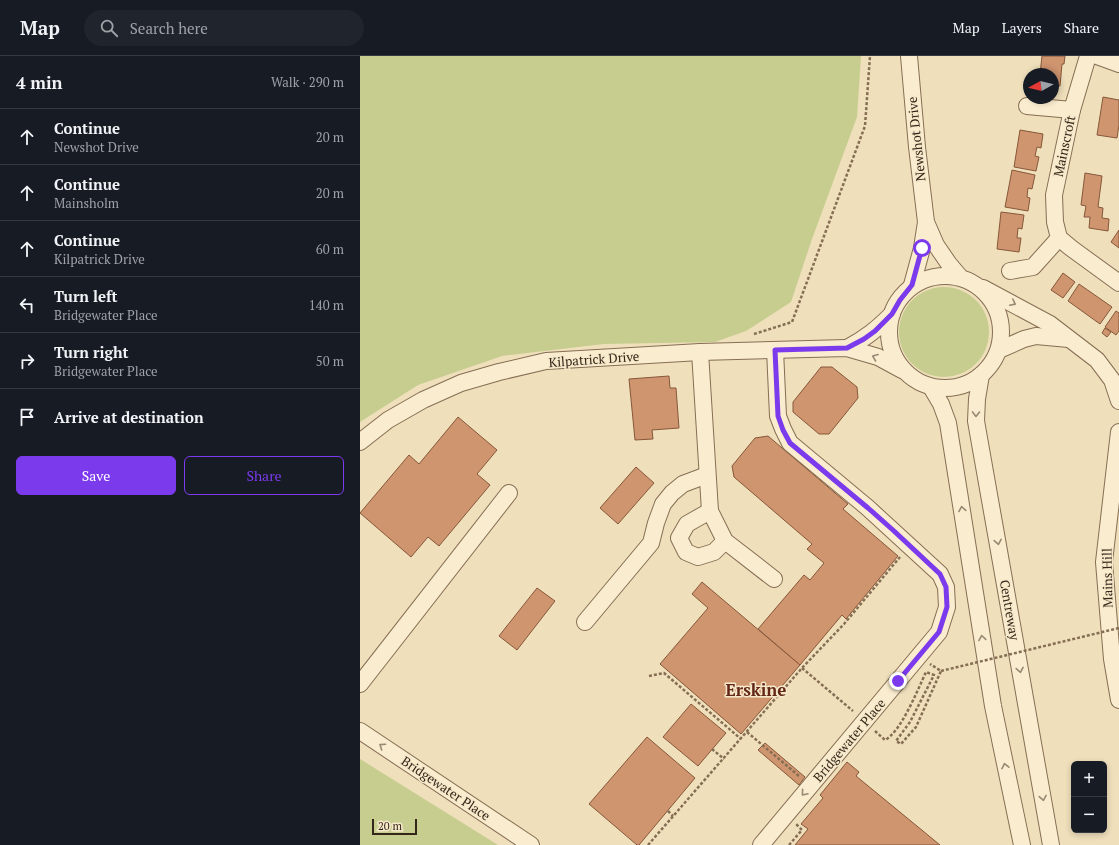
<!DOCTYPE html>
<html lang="en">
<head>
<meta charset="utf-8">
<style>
	:root { --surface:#171b24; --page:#20242c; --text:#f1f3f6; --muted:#9ea1a6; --line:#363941; --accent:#7c3aed }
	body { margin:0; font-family:"PT Serif",serif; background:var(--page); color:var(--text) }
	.controls { position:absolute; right:12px; bottom:12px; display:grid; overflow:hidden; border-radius:6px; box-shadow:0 2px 6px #0003 }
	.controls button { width:36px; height:36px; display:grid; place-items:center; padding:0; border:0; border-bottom:1px solid var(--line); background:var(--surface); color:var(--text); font:20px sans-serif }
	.compass { position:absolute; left:663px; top:12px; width:36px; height:36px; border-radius:50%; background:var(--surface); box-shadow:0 2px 6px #0003; rotate:262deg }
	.scale { position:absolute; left:12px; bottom:10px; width:45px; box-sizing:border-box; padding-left:4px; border:2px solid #35261a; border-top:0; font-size:11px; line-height:14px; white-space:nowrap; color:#35261a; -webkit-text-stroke:3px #f6e9ca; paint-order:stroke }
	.stop { position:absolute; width:12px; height:12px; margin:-9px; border:3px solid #7c3aed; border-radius:50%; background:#fff }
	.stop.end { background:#7c3aed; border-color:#fff; box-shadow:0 1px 4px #0008 }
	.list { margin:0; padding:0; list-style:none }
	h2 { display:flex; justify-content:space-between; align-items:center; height:52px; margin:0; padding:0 16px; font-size:17px }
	h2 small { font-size:13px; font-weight:400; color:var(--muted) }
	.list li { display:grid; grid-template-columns:26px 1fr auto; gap:12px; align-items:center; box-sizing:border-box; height:56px; padding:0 16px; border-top:1px solid var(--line) }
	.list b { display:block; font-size:15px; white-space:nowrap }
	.list p { margin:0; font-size:13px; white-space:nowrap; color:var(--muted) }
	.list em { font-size:13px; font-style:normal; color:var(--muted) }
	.actions { display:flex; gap:8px; padding:12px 16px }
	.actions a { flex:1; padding:9px 0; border:1px solid var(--accent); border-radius:6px; text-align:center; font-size:14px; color:var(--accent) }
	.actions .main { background:var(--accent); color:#fff }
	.icon { flex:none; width:22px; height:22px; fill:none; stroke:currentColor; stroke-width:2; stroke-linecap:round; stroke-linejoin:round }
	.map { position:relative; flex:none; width:759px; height:789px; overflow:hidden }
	header { display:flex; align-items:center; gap:24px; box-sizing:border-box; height:56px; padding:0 20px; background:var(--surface); border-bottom:1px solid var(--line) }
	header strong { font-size:19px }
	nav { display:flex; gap:22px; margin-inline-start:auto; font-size:14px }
	.search { width:280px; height:36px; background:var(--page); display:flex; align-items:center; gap:10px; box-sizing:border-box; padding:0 14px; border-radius:22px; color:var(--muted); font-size:15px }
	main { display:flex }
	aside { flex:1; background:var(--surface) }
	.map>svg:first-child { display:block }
	.green { fill:#c6cd8f }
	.building { fill:#cf956f; stroke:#86573a }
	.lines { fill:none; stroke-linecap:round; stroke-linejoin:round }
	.minor-casing { stroke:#866e54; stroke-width:18 }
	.path { stroke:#866e54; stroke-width:2.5; stroke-dasharray:3 2; stroke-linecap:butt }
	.minor { stroke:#faecce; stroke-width:16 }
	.path-bridge { stroke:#866e54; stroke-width:2.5; stroke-dasharray:3 2; stroke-linecap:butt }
	.oneway { stroke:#988974 }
	.route { stroke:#7c3aed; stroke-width:5 }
	.labels { text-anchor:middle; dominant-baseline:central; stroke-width:3; stroke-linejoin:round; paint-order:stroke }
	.street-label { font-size:13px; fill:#35261a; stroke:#f6e9ca }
	.district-label { font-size:17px; font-weight:bold; fill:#632718; stroke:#f6e9ca }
</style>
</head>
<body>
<header>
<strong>Map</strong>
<div class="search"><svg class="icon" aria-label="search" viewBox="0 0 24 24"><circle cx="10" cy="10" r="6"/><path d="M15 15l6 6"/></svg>Search here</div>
<nav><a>Map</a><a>Layers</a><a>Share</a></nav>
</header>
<main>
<aside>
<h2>4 min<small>Walk · 290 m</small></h2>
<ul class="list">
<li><svg class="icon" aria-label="ahead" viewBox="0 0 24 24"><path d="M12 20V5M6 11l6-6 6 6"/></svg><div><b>Continue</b><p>Newshot Drive</p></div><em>20 m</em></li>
<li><svg class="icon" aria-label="ahead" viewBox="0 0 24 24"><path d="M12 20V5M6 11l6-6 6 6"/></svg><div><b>Continue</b><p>Mainsholm</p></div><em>20 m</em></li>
<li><svg class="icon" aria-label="ahead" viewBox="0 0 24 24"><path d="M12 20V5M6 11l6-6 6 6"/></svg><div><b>Continue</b><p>Kilpatrick Drive</p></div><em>60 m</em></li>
<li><svg class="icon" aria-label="left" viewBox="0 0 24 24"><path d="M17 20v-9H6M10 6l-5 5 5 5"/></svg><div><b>Turn left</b><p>Bridgewater Place</p></div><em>140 m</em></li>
<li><svg class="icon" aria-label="right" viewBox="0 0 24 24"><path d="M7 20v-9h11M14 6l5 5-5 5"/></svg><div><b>Turn right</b><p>Bridgewater Place</p></div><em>50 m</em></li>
<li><svg class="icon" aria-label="arrive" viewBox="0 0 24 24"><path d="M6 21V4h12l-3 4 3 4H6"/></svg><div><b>Arrive at destination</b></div></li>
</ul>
<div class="actions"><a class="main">Save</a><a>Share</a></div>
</aside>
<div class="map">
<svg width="759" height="789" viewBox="0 0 759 789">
	<rect width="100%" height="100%" fill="#efdfbb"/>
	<g class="green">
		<polygon points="0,0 501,0 497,61 452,183 431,246 386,275 355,286 244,288 142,300 58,329 0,366"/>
		<circle cx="584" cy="276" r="45"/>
		<polygon points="0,703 138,789 0,789"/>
	</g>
	<g class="building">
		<polygon points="682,0 705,0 704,8 702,8 700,30 693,29 693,18 680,18"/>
		<polygon points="743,41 759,44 759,69 757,82 737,79"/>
		<polygon points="660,74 683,78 681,92 677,91 675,100 679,101 676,115 654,111"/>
		<polygon points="652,114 675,119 672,133 668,132 667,141 670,142 668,155 645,151"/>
		<polygon points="725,117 742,120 738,151 743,152 742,162 749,163 748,175 729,172 730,161 724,161 726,150 721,149"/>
		<polygon points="641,156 664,159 662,173 658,172 657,182 661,182 659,196 637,193"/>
		<polygon points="759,174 759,192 751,186"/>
		<polygon points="703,217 715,226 703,242 691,234"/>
		<polygon points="719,228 752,251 740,268 708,245"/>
		<polygon points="756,255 759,257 759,275 756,279 745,271"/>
		<polygon points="745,272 751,276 747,281 742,277"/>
		<polygon points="461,311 472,311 497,331 498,342 469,378 459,378 433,356 433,346"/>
		<polygon points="309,320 310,332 316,332 319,372 292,374 293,383 275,384 269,323"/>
		<polygon points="98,361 137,394 117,418 130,429 79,490 68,481 51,501 0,457 49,399 59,408"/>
		<polygon points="408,380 488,448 483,453 538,500 486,563 482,559 440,609 398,573 444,519 450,524 464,507 447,493 452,488 374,421 372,410 395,382"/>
		<polygon points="276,411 294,427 258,468 240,452"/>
		<polygon points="342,526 440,609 381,678 300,608 348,552 332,538"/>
		<polygon points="177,532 195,545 157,594 139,580"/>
		<polygon points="331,648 366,677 338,710 303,681"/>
		<polygon points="287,681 335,722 279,789 277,789 229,748"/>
		<polygon points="405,687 445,721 439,729 398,694"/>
		<polygon points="487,706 499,716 496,720 580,789 435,789 448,773 441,768 463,742 460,739"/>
	</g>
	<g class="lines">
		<g class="minor-casing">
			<g id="minor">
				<polyline points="549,0 557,91 566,166 576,189 589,208 600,221"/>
				<polyline points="728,0 712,54 694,139 695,166 699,182 711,192 759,227"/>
				<polyline points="737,0 759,8"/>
				<polyline points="667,50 712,54"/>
				<polyline points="650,215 673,211 699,182"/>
				<circle cx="585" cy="276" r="56"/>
				<polyline points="552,229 562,192 566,166"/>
				<polyline points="623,232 690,268 737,304 752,324 759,345"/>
				<path d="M487,292c19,-10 30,-19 45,-34"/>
				<polyline points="639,294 664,283 676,280 709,283"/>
				<polyline points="340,296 350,455 365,485 414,523"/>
				<polyline points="621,319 617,343 616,365 691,789"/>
				<polyline points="571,331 581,348 588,367 633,650 662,789"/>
				<polyline points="759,376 744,506 752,603 759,644"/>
				<polyline points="0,386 28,364 63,344 101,327 139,316 186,305 340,296 487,292 518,301 542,314"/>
				<polyline points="350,455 327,468 319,482 326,496 338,501 354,496 365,485"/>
				<polyline points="225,566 291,487 296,467 303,448 312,437 323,428 347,419"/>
				<polyline points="0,628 149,437"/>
				<polyline points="0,675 171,789"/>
				<polyline points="401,789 579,576 587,551 586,531 580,518 508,452 430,387 423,373 418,360 415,294"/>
			</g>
		</g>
		<g class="path">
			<polyline points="394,278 432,266 505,70 510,0"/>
			<polyline points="442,612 493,655"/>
			<polyline points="289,620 304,617 381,683"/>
			<path d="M515,675l10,9c16,-8 33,-51 41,-68l8,3 -24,47 -14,19 5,3 15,-17 25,-56 -11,-7"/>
			<polyline points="387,676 439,720"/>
			<polyline points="352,693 364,703"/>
			<polyline points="308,755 313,760"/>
			<polyline points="288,789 442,612 484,568 540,501"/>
			<polyline points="429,789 442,774 436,768"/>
		</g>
		<use href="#minor" class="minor"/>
		<polyline class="path-bridge" points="581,615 759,572"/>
	</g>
	<defs><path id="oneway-chevron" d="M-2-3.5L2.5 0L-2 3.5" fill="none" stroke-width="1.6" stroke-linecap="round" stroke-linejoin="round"/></defs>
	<g class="oneway">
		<use href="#oneway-chevron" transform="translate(653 247) rotate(27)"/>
		<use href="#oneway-chevron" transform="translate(515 301) rotate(-159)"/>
		<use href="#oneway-chevron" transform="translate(616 358) rotate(91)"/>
		<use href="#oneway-chevron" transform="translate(602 453) rotate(-99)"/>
		<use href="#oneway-chevron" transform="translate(638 486) rotate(80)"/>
		<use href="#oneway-chevron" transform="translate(622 582) rotate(-99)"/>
		<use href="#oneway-chevron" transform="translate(660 614) rotate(80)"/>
		<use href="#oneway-chevron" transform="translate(22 690) rotate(-146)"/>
		<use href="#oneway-chevron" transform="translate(645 710) rotate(-102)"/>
		<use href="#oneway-chevron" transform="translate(444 737) rotate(130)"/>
		<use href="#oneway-chevron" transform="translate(683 742) rotate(80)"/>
	</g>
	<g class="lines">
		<polyline class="route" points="538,625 579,576 587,551 586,531 580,518 534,475 508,452 430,387 423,374 418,360 415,294 487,292 504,283 515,275 532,258 540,244 552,229 562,192"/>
	</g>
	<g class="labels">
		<g class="street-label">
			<text transform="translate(556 83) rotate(-96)">Newshot Drive</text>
			<text transform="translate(704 90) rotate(-78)">Mainscroft</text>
			<text transform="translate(234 303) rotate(-4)">Kilpatrick Drive</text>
			<text transform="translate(747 522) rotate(-91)">Mains Hill</text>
			<text transform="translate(650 554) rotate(80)">Centreway</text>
			<text transform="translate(489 684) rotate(-50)">Bridgewater Place</text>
			<text transform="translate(86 732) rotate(34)">Bridgewater Place</text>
		</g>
		<g class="district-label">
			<text x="396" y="633">Erskine</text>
		</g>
	</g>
</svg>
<div class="controls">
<button>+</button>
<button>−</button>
</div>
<svg class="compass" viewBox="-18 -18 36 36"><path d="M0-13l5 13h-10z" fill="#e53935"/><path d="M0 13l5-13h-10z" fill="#9ea1a6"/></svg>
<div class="scale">20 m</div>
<div class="stop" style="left:562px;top:192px"></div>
<div class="stop end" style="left:538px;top:625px"></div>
</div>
</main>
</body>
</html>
